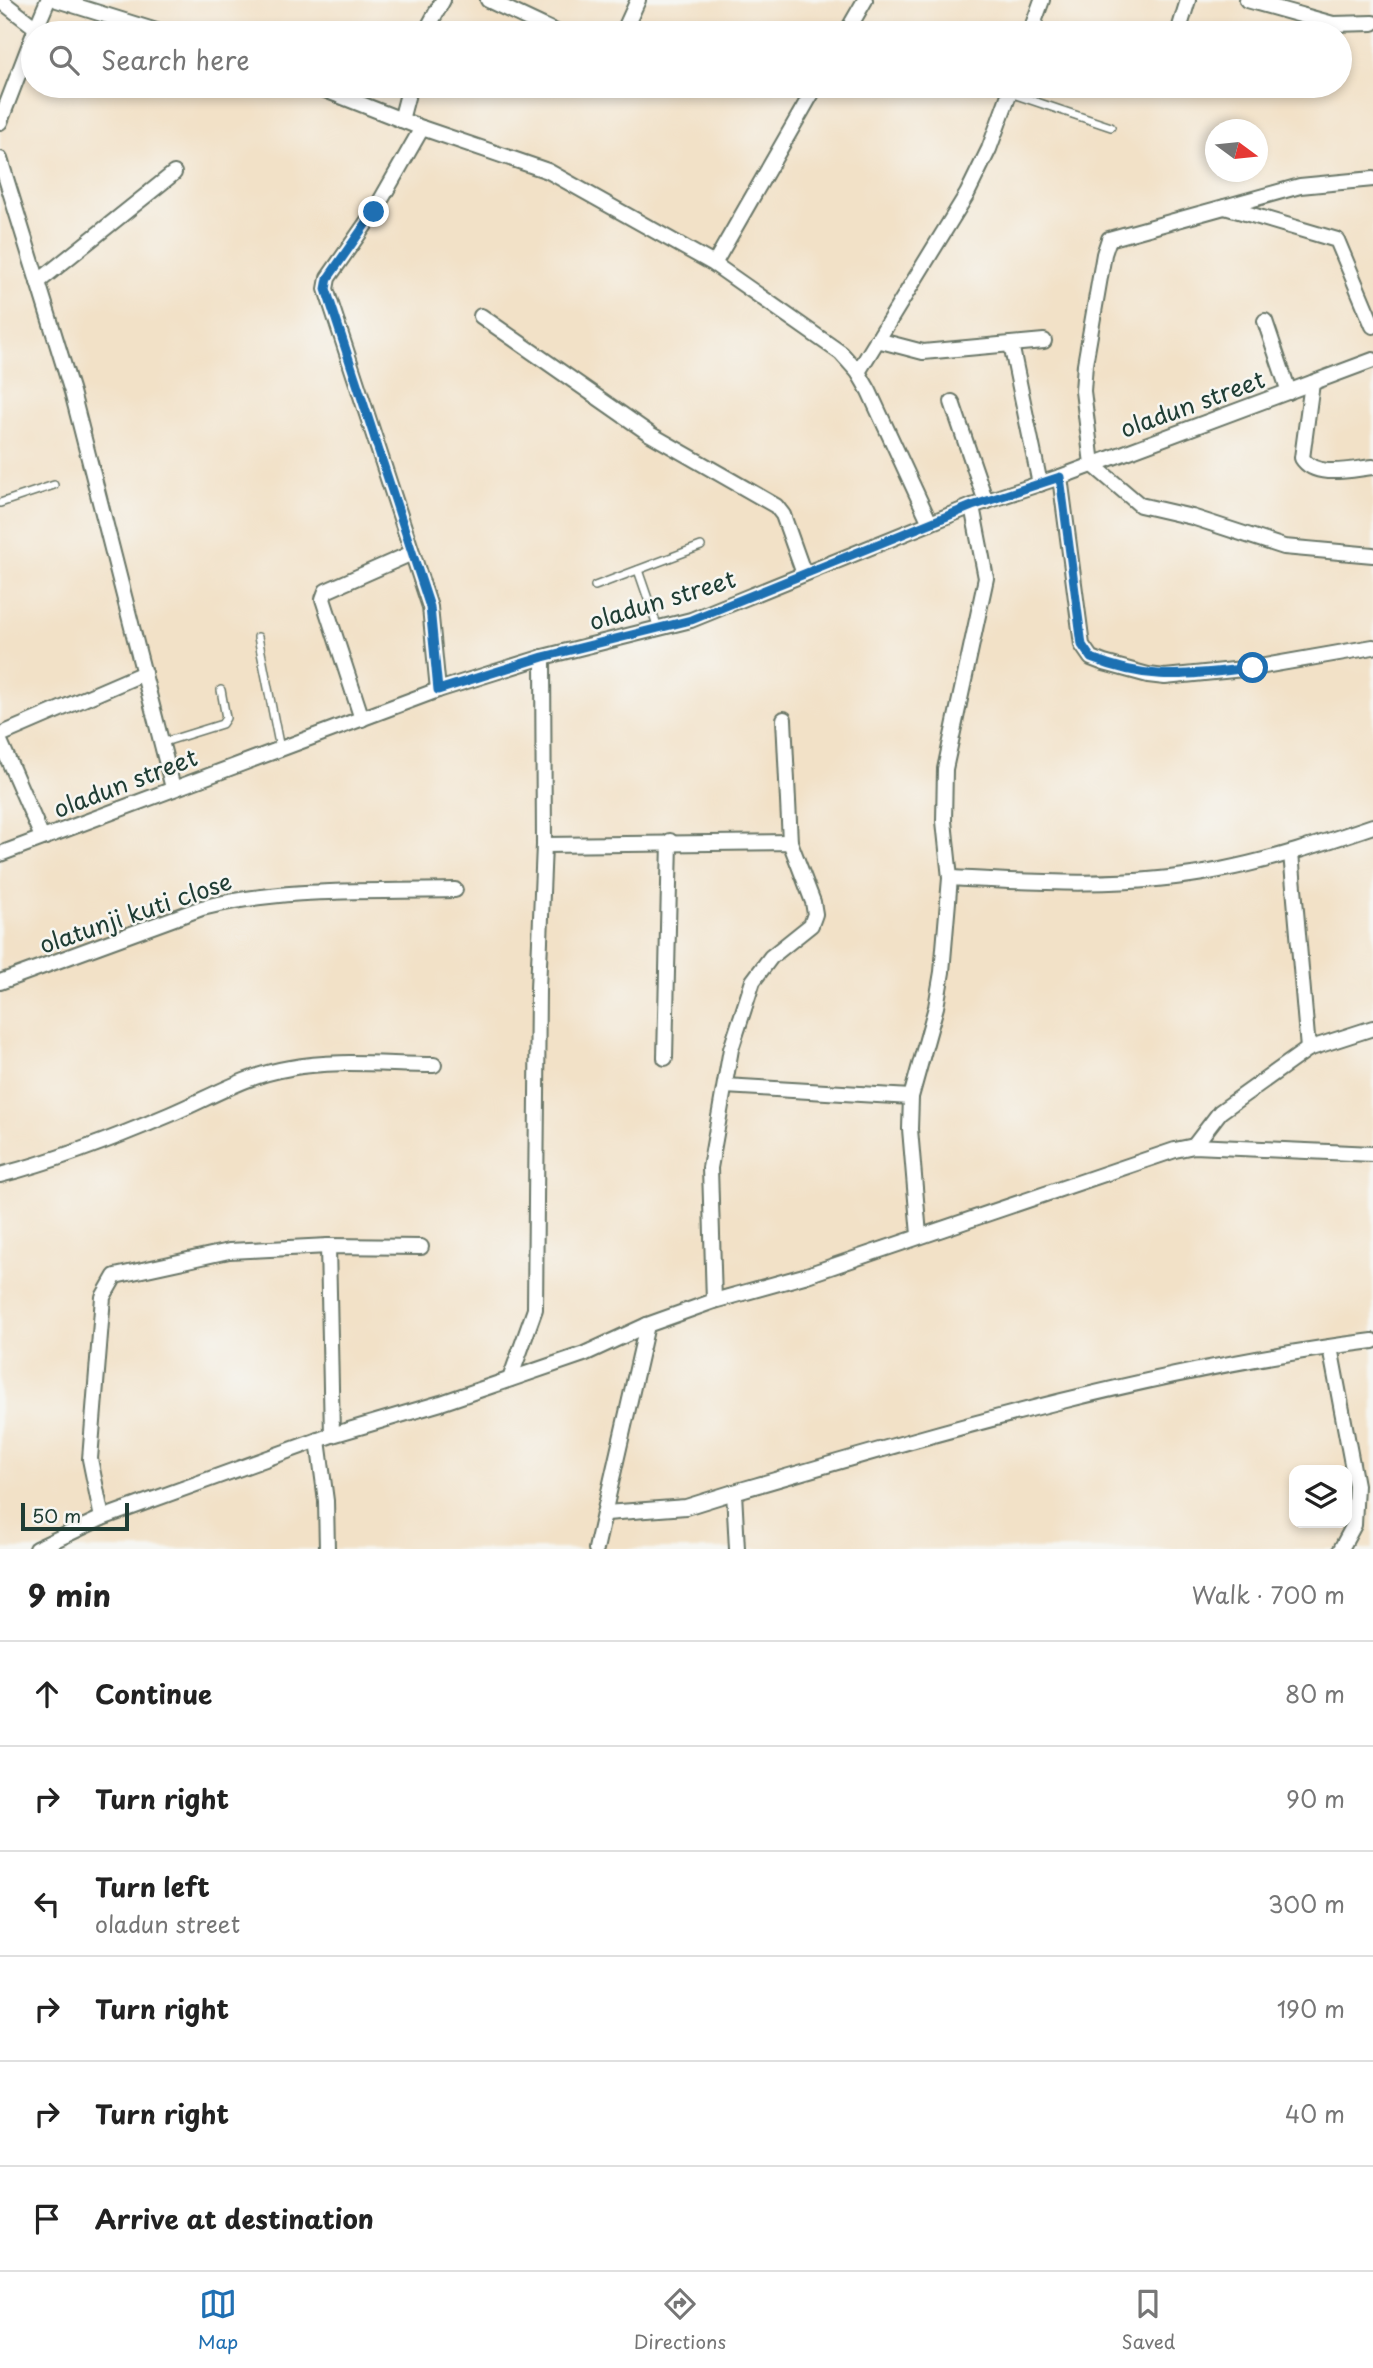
<!DOCTYPE html>
<html lang="en">
<head>
<meta charset="utf-8">
<style>
	:root { --surface:#fff; --page:#f6f6f6; --text:#222; --muted:#767676; --line:#e0e0e0; --accent:#1f6fb2 }
	body { margin:0; font-family:"Playpen Sans",sans-serif; background:var(--page); color:var(--text) }
	.controls { position:absolute; right:21px; bottom:21px; display:grid; overflow:hidden; border-radius:14px; box-shadow:0 4px 10px #0003 }
	.controls button { width:63px; height:63px; display:grid; place-items:center; padding:0; border:0; border-bottom:2px solid var(--line); background:var(--surface); color:var(--text); font:35px sans-serif }
	.compass { position:absolute; left:1205px; top:119px; width:63px; height:63px; border-radius:50%; background:var(--surface); box-shadow:0 4px 10px #0003; rotate:105deg }
	.scale { position:absolute; left:21px; bottom:18px; width:108px; box-sizing:border-box; padding-left:7px; border:4px solid #1f3d34; border-top:0; font-size:19px; line-height:24px; white-space:nowrap; color:#1f3d34; -webkit-text-stroke:5px #f6f6f2; paint-order:stroke }
	.stop { position:absolute; width:21px; height:21px; margin:-16px; border:5px solid #1f6fb2; border-radius:50%; background:#fff }
	.stop.end { background:#1f6fb2; border-color:#fff; box-shadow:0 2px 7px #0008 }
	.list { margin:0; padding:0; list-style:none }
	h2 { display:flex; justify-content:space-between; align-items:center; height:91px; margin:0; padding:0 28px; font-size:30px }
	h2 small { font-size:23px; font-weight:400; color:var(--muted) }
	.list li { display:grid; grid-template-columns:46px 1fr auto; gap:21px; align-items:center; box-sizing:border-box; height:105px; padding:0 28px; border-top:2px solid var(--line) }
	.list b { display:block; font-size:26px; white-space:nowrap }
	.list p { margin:0; font-size:23px; white-space:nowrap; color:var(--muted) }
	.list em { font-size:23px; font-style:normal; color:var(--muted) }
	.icon { flex:none; width:38px; height:38px; fill:none; stroke:currentColor; stroke-width:2; stroke-linecap:round; stroke-linejoin:round }
	.map { position:relative; flex:none; width:1373px; height:1549px; overflow:hidden }
	.search { position:absolute; background:var(--surface); box-shadow:0 4px 10px #0003; left:21px; right:21px; top:21px; height:77px; display:flex; align-items:center; gap:18px; box-sizing:border-box; padding:0 24px; border-radius:38px; color:var(--muted); font-size:26px }
	.sheet { height:721px; background:var(--surface) }
	nav { display:flex; justify-content:space-around; align-items:center; box-sizing:border-box; height:98px; border-top:2px solid var(--line); background:var(--surface); font-size:19px; color:var(--muted) }
	nav a { display:grid; justify-items:center; gap:4px }
	nav .on { color:var(--accent) }
	.map>svg:first-child { display:block }
	.lines { fill:none; stroke-linecap:round; stroke-linejoin:round }
	.lane-casing { stroke:#697667; stroke-width:10 }
	.street-casing { stroke:#697667; stroke-width:18 }
	.lane { stroke:#fff; stroke-width:7 }
	.street { stroke:#fff; stroke-width:14 }
	.route { stroke:#1f6fb2; stroke-width:9 }
	.labels { text-anchor:middle; dominant-baseline:central; stroke-width:5; stroke-linejoin:round; paint-order:stroke }
	.street-label { font-size:24px; fill:#1f3d34; stroke:#f6f6f2 }
</style>
</head>
<body>
<div class="map">
<svg width="1373" height="1549" viewBox="0 0 1373 1549">
	<rect width="100%" height="100%" fill="#f6f6f2"/>
	<filter id="ink" filterUnits="userSpaceOnUse"><feTurbulence type="fractalNoise" baseFrequency=".0143" numOctaves="2"/><feDisplacementMap in="SourceGraphic" scale="14" xChannelSelector="R" yChannelSelector="G"/><feConvolveMatrix kernelMatrix="1 2 1 2 8 2 1 2 1" color-interpolation-filters="sRGB"/></filter>
	<filter id="wash" filterUnits="userSpaceOnUse"><feTurbulence type="fractalNoise" baseFrequency=".00686" numOctaves="4" result="noise"/><feDisplacementMap in="SourceGraphic" scale="28" xChannelSelector="R" yChannelSelector="G"/><feGaussianBlur stdDeviation="1.57" result="paint"/><feColorMatrix in="noise" values="0 0 0 0 0 0 0 0 0 0 0 0 0 0 0 0 0 1.4 0 .05"/><feComposite in="paint" operator="in"/></filter>
	<g filter="url(#wash)">
		<rect width="100%" height="100%" fill="#f2e1c7"/>
	</g>
	<g filter="url(#ink)">
		<g class="lines">
			<g class="lane-casing">
				<g id="lane">
					<polyline points="1010,93 1111,127"/>
					<polyline points="0,503 54,485"/>
					<polyline points="638,570 658,628"/>
					<polyline points="595,586 701,546"/>
					<polyline points="258,637 280,749"/>
					<polyline points="161,743 222,724 226,718 221,690"/>
				</g>
			</g>
			<g class="street-casing">
				<g id="street">
					<polyline points="0,0 36,28"/>
					<polyline points="57,0 163,33"/>
					<polyline points="488,0 558,33"/>
					<polyline points="1247,0 1333,24 1373,23"/>
					<polyline points="34,33 48,0"/>
					<polyline points="425,33 443,0"/>
					<polyline points="623,33 638,0"/>
					<polyline points="846,33 865,0"/>
					<polyline points="1030,33 1042,0"/>
					<polyline points="1178,33 1188,0"/>
					<polyline points="315,86 422,128 548,171 714,264 841,353 858,372 869,391 930,523"/>
					<polyline points="401,120 410,86"/>
					<polyline points="0,122 33,36"/>
					<polyline points="422,128 374,212 328,278 326,289 430,607 438,690"/>
					<polyline points="0,159 72,392 173,788"/>
					<polyline points="1373,179 1300,186 1109,239 1104,254 1085,364 1083,391 1092,464 1140,505 1192,517 1284,547 1373,555"/>
					<polyline points="1225,207 1337,240 1373,326"/>
					<polyline points="714,264 816,86"/>
					<polyline points="38,282 174,173"/>
					<polyline points="481,316 650,434 776,506 783,515 804,574"/>
					<polyline points="1265,321 1289,392"/>
					<polyline points="877,340 923,352 1044,341"/>
					<polyline points="1011,344 1040,484"/>
					<polyline points="858,372 967,194 989,149 1012,86"/>
					<path d="M1312,383l-10,75c13,21 50,11 71,9"/>
					<polyline points="952,402 986,502"/>
					<polyline points="1060,477 1082,645 1091,658 1104,663 1148,675 1165,677 1253,668 1373,647"/>
					<polyline points="362,719 323,599 326,591 412,553"/>
					<polyline points="784,719 790,842"/>
					<polyline points="0,735 144,673"/>
					<polyline points="0,741 42,837"/>
					<polyline points="544,845 790,842 813,902 815,914 811,925 771,957 753,981 731,1049 710,1168 714,1301"/>
					<polyline points="1291,853 1308,1049 1373,1028"/>
					<polyline points="0,854 438,690 543,657 691,620 972,506 1060,477 1373,360"/>
					<path d="M950,878c90,5 181,10 270,-8 52,-10 103,-27 153,-44"/>
					<path d="M0,982l202,-74c82,-21 168,-16 253,-18"/>
					<polyline points="665,1058 670,841"/>
					<polyline points="725,1086 911,1097"/>
					<polyline points="1194,1146 1220,1112 1308,1049"/>
					<path d="M0,1175c59,-15 115,-37 171,-61 40,-17 75,-39 119,-46 46,-9 97,-3 144,-3"/>
					<polyline points="919,1235 910,1129 911,1097 936,1007 942,972 950,878 944,821 945,769 986,578 972,506"/>
					<polyline points="328,1246 332,1435"/>
					<polyline points="1330,1347 1356,1485 1354,1525 1341,1549"/>
					<polyline points="510,1379 535,1309 538,989 544,845 543,657"/>
					<polyline points="318,1440 326,1501 327,1549"/>
					<path d="M734,1492c210,-61 422,-124 639,-151"/>
					<polyline points="606,1513 686,1507 734,1492 737,1549"/>
					<polyline points="102,1518 90,1459 103,1297 115,1276 229,1251 328,1246 421,1247"/>
					<polyline points="36,1549 102,1518 332,1435 441,1403 584,1354 647,1325 714,1301 804,1276 1175,1150 1194,1146 1373,1154"/>
					<polyline points="596,1549 647,1325"/>
				</g>
			</g>
			<use href="#lane" class="lane"/>
			<use href="#street" class="street"/>
		</g>
	</g>
	<g class="lines" filter="url(#ink)">
		<path class="route" d="M374,212l-46,66 -2,11 104,318 8,83 105,-33 148,-37 281,-114 88,-29 22,168 9,13c63,25 97,16 162,10"/>
	</g>
	<g class="labels">
		<g class="street-label">
			<text transform="translate(1192 403) rotate(-20)">oladun street</text>
			<text transform="translate(662 599) rotate(-17)">oladun street</text>
			<text transform="translate(125 782) rotate(-21)">oladun street</text>
			<text transform="translate(135 912) rotate(-19)">olatunji kuti close</text>
		</g>
	</g>
</svg>
<div class="controls">
<button><svg class="icon" aria-label="layers" viewBox="0 0 24 24"><path d="M12 4l9 5-9 5-9-5zM3 14l9 5 9-5"/></svg></button>
</div>
<svg class="compass" viewBox="-18 -18 36 36"><path d="M0-13l5 13h-10z" fill="#e53935"/><path d="M0 13l5-13h-10z" fill="#767676"/></svg>
<div class="scale">50 m</div>
<div class="stop" style="left:1253px;top:668px"></div>
<div class="stop end" style="left:374px;top:212px"></div>
<div class="search"><svg class="icon" aria-label="search" viewBox="0 0 24 24"><circle cx="10" cy="10" r="6"/><path d="M15 15l6 6"/></svg>Search here</div>
</div>
<section class="sheet">
<h2>9 min<small>Walk · 700 m</small></h2>
<ul class="list">
<li><svg class="icon" aria-label="ahead" viewBox="0 0 24 24"><path d="M12 20V5M6 11l6-6 6 6"/></svg><div><b>Continue</b></div><em>80 m</em></li>
<li><svg class="icon" aria-label="right" viewBox="0 0 24 24"><path d="M7 20v-9h11M14 6l5 5-5 5"/></svg><div><b>Turn right</b></div><em>90 m</em></li>
<li><svg class="icon" aria-label="left" viewBox="0 0 24 24"><path d="M17 20v-9H6M10 6l-5 5 5 5"/></svg><div><b>Turn left</b><p>oladun street</p></div><em>300 m</em></li>
<li><svg class="icon" aria-label="right" viewBox="0 0 24 24"><path d="M7 20v-9h11M14 6l5 5-5 5"/></svg><div><b>Turn right</b></div><em>190 m</em></li>
<li><svg class="icon" aria-label="right" viewBox="0 0 24 24"><path d="M7 20v-9h11M14 6l5 5-5 5"/></svg><div><b>Turn right</b></div><em>40 m</em></li>
<li><svg class="icon" aria-label="arrive" viewBox="0 0 24 24"><path d="M6 21V4h12l-3 4 3 4H6"/></svg><div><b>Arrive at destination</b></div></li>
</ul>
</section>
<nav>
<a class="on"><svg class="icon" aria-label="map" viewBox="0 0 24 24"><path d="M3 6l6-2 6 2 6-2v14l-6 2-6-2-6 2zM9 4v14M15 6v14"/></svg>Map</a>
<a><svg class="icon" aria-label="directions" viewBox="0 0 24 24"><path d="M12 3l9 9-9 9-9-9zM9 14v-3h6M13 9l2 2-2 2"/></svg>Directions</a>
<a><svg class="icon" aria-label="saved" viewBox="0 0 24 24"><path d="M7 4h10v16l-5-4-5 4z"/></svg>Saved</a>
</nav>
</body>
</html>
